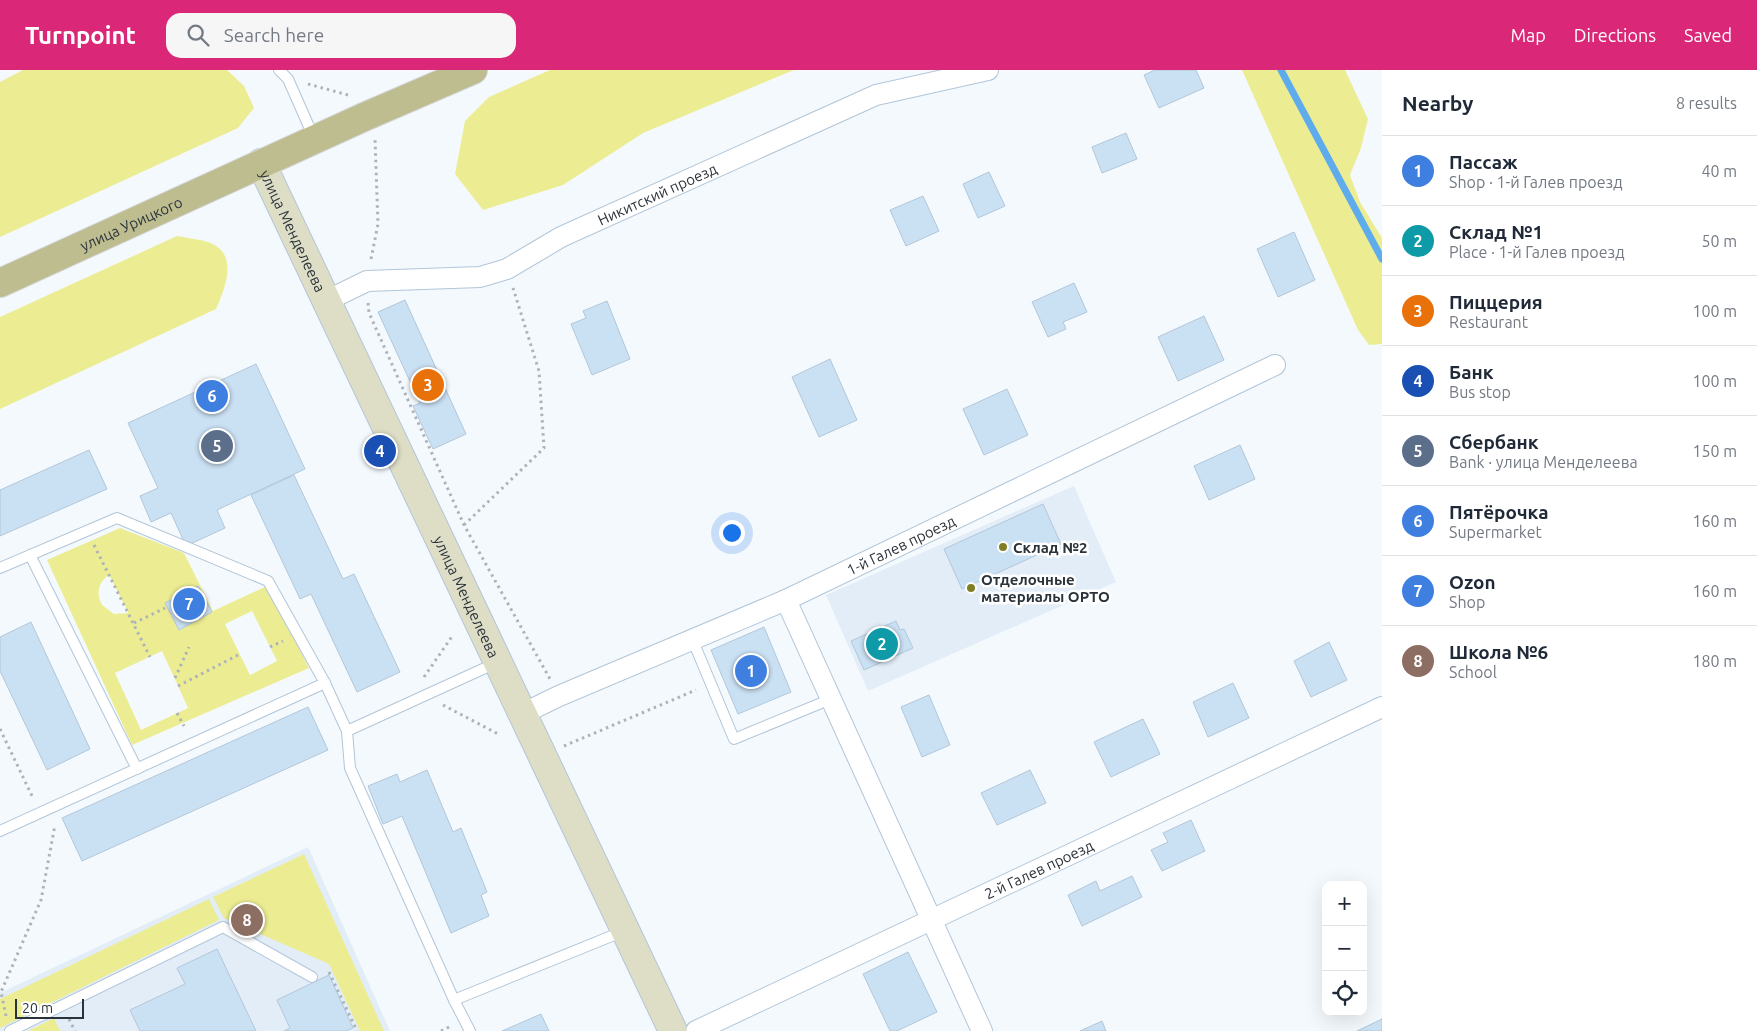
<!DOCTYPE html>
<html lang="en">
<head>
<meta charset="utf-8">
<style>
	:root { --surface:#fff; --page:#f6f6f7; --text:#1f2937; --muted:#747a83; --line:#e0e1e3; --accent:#db2777 }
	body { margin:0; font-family:Ubuntu,sans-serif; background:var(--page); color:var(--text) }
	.controls { position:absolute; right:15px; bottom:15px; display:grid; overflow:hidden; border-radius:10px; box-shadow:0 5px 20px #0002 }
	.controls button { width:45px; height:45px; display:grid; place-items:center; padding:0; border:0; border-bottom:1px solid var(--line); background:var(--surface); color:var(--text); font:25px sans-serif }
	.scale { position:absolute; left:15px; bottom:12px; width:69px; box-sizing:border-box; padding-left:5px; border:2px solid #2b333a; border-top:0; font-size:14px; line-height:18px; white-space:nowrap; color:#2b333a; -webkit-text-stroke:4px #fff; paint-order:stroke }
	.you { position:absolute; left:731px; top:462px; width:18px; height:18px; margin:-12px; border:4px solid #fff; border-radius:50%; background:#1a73e8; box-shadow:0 0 0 8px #1a73e833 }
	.badge { display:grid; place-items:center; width:32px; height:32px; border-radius:50%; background:var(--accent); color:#fff; font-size:16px; font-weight:700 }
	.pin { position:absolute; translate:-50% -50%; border:2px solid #fff; box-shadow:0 1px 5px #0006 }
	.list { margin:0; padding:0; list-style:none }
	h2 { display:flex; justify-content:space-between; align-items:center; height:65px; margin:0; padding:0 20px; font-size:21px }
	h2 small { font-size:16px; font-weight:400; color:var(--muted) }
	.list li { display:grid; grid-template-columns:32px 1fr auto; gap:15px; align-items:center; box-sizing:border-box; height:70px; padding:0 20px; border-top:1px solid var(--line) }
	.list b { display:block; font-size:19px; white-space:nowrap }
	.list p { margin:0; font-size:16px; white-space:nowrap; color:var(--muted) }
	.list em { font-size:16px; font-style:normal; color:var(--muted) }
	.icon { flex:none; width:28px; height:28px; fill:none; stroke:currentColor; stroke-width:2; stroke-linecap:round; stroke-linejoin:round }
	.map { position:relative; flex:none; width:1382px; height:961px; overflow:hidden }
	header { display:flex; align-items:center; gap:30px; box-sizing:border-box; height:70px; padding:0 25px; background:var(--accent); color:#fff }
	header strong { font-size:24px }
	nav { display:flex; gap:28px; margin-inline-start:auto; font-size:18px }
	.search { width:350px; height:45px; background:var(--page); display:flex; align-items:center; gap:12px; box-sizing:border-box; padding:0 18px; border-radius:15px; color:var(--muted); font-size:19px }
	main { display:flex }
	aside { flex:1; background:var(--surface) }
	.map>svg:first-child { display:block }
	.built { fill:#e2edf7 }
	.green { fill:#eced93; fill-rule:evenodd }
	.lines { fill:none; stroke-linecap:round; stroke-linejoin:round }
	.stream { stroke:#5facec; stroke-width:7 }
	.building { fill:#cae0f3; stroke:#b2c7da }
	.service-casing { stroke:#b1c6d9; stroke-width:12 }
	.minor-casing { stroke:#b1c6d9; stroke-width:22 }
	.secondary-casing { stroke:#b1c6d9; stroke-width:30 }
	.primary-casing { stroke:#d5d6d8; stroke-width:30 }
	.path { stroke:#adb3b8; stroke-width:3; stroke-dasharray:2.5 4; stroke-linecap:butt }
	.service { stroke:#fff; stroke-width:10 }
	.minor { stroke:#fff; stroke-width:20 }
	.secondary { stroke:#dedec7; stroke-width:28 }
	.primary { stroke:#bdbd8f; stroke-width:28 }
	.poi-dot { fill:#7f7f27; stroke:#fff; stroke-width:2 }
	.labels { text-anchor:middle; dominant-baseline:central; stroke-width:5; stroke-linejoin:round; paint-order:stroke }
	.street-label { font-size:15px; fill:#2b333a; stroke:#fff }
	.poi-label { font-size:15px; font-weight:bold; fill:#2b333a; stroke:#fff; text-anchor:start }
</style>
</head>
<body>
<header>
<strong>Turnpoint</strong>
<div class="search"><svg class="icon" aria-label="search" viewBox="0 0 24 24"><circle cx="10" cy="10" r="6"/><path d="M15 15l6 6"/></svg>Search here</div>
<nav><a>Map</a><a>Directions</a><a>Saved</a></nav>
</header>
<main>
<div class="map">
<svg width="1382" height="961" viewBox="0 0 1382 961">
	<rect width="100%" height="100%" fill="#f4f9fd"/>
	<g class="built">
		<polygon points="1074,416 1116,512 868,621 826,525"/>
		<polygon points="308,777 390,961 0,961 0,923"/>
	</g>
	<g class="green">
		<polygon points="23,0 227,0 244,16 254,38 238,58 0,167 0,12"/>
		<polygon points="550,0 794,0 643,63 563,115 483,140 455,104 465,51 489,27"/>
		<polygon points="1242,0 1345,0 1368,49 1361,78 1350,105 1360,132 1382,168 1382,274 1369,275 1358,260"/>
		<path d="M177,166c10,2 21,3 31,6 32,11 17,46 8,67l-216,100v-92z"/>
		<path d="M120,458l64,25 29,58 54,-25 42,82 -177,77 -85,-185zM109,505l19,37v1l-14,1 -12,-9c-6,-11 -4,-23 7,-30zM198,516l14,26 -33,18 -13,-28zM252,541l25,50 -27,14 -25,-51zM162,581l26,57 -47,22 -26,-57z"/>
		<polygon points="304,784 384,961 360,961 329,894 224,848 213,827"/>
		<polygon points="209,829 219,850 0,958 0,929"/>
		<polygon points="54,948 60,961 28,961"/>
	</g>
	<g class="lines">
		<polyline class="stream" points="1281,0 1382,189"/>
	</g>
	<g class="building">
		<polygon points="1155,0 1196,0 1204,18 1159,38 1144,5"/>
		<polygon points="1126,63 1137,89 1102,103 1092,77"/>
		<polygon points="989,102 1005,136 978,148 963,114"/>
		<polygon points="923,126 939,161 906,176 890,140"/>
		<polygon points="1294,162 1315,210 1278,227 1257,179"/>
		<polygon points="1074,213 1087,242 1063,252 1066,259 1048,267 1032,232"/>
		<polygon points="405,230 466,364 433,379 413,336 420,333 378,242"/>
		<polygon points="607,231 630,289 592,305 571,254 586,248 583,241"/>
		<polygon points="1204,246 1224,290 1178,311 1158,267"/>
		<polygon points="830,289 857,350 819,367 792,307"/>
		<polygon points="256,294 305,399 217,440 225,458 186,476 171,443 151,452 140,426 158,418 128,353"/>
		<polygon points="1007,319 1028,365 984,385 963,339"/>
		<polygon points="1240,375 1255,409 1209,430 1194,396"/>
		<polygon points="89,380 107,419 0,466 0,420"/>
		<polygon points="294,405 343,509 354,504 400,602 357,622 311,524 300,529 251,425"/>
		<polygon points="1043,434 1061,474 962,519 944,479"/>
		<polygon points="198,516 212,542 179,560 165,533"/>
		<polygon points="896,551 900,560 904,559 913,578 864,600 851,571"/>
		<polygon points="31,552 90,679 47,700 0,601 0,567"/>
		<polygon points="764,557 791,622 738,644 711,580"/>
		<polygon points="1329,572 1347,610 1311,627 1294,591"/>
		<polygon points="1233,613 1249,648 1208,667 1193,632"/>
		<polygon points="929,625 950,675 922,687 901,637"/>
		<polygon points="308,637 328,680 82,791 62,748"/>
		<polygon points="1143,649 1160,684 1111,707 1094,672"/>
		<polygon points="427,700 453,762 461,758 487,822 481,825 489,846 451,863 402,746 383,754 368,716 397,704 400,712"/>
		<polygon points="1030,700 1046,733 997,755 981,723"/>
		<polygon points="1191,750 1205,781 1162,801 1151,780 1168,772 1163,763"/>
		<polygon points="1132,806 1142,827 1082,856 1068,825 1096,811 1100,821"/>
		<polygon points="217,879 256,961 140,961 130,940 185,914 177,898"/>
		<polygon points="908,882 937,942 897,961 890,961 863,904"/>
		<polygon points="329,905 353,958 346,961 284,961 290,958 277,930"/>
		<polygon points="541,944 549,961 502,961"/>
		<polygon points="1382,949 1382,961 1357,961"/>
		<polygon points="1102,951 1106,961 1080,961"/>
	</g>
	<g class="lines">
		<g class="service-casing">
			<g id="service">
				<polyline points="279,0 288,9 314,68"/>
				<polyline points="30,485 137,699"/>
				<polyline points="0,498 117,448 268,511 325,613"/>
				<polyline points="693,571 734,669 831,629"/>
				<polyline points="347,661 350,698 454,930 470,961"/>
				<polyline points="0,761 325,613 347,661 496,593"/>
				<polyline points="454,930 624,861"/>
				<polyline points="10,961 223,857 312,907"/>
			</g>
		</g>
		<g class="minor-casing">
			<g id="minor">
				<path id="s1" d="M326,231l41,-20 113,-4 27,-8 54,-32 315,-142 112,-25"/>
				<polyline points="786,530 982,961"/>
				<path id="s2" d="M522,644l37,-18 227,-96 489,-235"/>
				<path id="s3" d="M696,961l686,-324"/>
			</g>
		</g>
		<g class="secondary-casing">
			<g id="secondary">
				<path id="s4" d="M261,93l412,868"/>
			</g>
		</g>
		<g class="primary-casing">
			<g id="primary">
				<path id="s5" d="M0,213l364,-166 109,-47"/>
			</g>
		</g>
		<g class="path">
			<polyline points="308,14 348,25"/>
			<polyline points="371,189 378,154 375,69"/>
			<polyline points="368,233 369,243 464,455 550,609"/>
			<polyline points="464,455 544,378 539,301 513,218"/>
			<polyline points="94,475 150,587"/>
			<polyline points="134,553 165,538"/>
			<polyline points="270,577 283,571"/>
			<polyline points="424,607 453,565"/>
			<polyline points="175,608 189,577"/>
			<polyline points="178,616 240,584"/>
			<polyline points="443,635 500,665"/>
			<polyline points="177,643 184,656"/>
			<polyline points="0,659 33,728"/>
			<polyline points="564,676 696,620"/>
			<polyline points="329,902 357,961"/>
			<polyline points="6,946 1,922 41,830 55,755"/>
			<polyline points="69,949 75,961"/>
			<polyline points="441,961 449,957"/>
		</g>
		<use href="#service" class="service"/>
		<use href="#minor" class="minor"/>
		<use href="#secondary" class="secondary"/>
		<use href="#primary" class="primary"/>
	</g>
	<g class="poi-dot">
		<circle cx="1003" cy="477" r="5"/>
		<circle cx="971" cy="518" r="5"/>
	</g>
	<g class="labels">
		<g class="street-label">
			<text stroke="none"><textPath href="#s1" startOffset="355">Никитский проезд</textPath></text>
			<text stroke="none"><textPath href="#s5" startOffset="144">улица Урицкого</textPath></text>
			<text stroke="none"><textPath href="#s4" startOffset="75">улица Менделеева</textPath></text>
			<text stroke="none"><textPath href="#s2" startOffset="415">1-й Галев проезд</textPath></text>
			<text stroke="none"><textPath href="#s4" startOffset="480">улица Менделеева</textPath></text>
			<text stroke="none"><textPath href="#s3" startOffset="379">2-й Галев проезд</textPath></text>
		</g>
		<g class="poi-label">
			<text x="1013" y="477">Склад №2</text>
			<text x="981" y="509">Отделочные<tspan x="981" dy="17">материалы ОРТО</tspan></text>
		</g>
	</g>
</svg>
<div class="controls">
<button>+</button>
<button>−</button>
<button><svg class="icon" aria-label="locate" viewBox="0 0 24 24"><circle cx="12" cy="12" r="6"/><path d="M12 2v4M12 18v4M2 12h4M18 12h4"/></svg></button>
</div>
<div class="scale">20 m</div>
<div class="you"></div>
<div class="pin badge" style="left:751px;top:601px;background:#3f7fe0">1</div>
<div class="pin badge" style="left:882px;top:574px;background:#0f9aa8">2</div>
<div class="pin badge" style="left:428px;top:315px;background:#e8710a">3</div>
<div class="pin badge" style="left:380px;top:381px;background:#1a4fb4">4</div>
<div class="pin badge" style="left:217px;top:376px;background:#5c6f8a">5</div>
<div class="pin badge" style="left:212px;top:326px;background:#3f7fe0">6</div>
<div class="pin badge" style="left:189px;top:534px;background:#3f7fe0">7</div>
<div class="pin badge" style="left:247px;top:850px;background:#8d6e63">8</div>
</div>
<aside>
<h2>Nearby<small>8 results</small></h2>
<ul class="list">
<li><span class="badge" style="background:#3f7fe0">1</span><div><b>Пассаж</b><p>Shop · 1-й Галев проезд</p></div><em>40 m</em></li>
<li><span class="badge" style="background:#0f9aa8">2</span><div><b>Склад №1</b><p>Place · 1-й Галев проезд</p></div><em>50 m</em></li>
<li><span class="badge" style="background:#e8710a">3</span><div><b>Пиццерия</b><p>Restaurant</p></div><em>100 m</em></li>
<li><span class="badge" style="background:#1a4fb4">4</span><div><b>Банк</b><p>Bus stop</p></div><em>100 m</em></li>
<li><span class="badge" style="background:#5c6f8a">5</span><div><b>Сбербанк</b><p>Bank · улица Менделеева</p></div><em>150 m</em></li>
<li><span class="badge" style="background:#3f7fe0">6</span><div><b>Пятёрочка</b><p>Supermarket</p></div><em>160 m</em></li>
<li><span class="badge" style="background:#3f7fe0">7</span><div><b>Ozon</b><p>Shop</p></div><em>160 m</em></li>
<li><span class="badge" style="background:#8d6e63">8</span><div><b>Школа №6</b><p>School</p></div><em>180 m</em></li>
</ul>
</aside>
</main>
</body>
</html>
